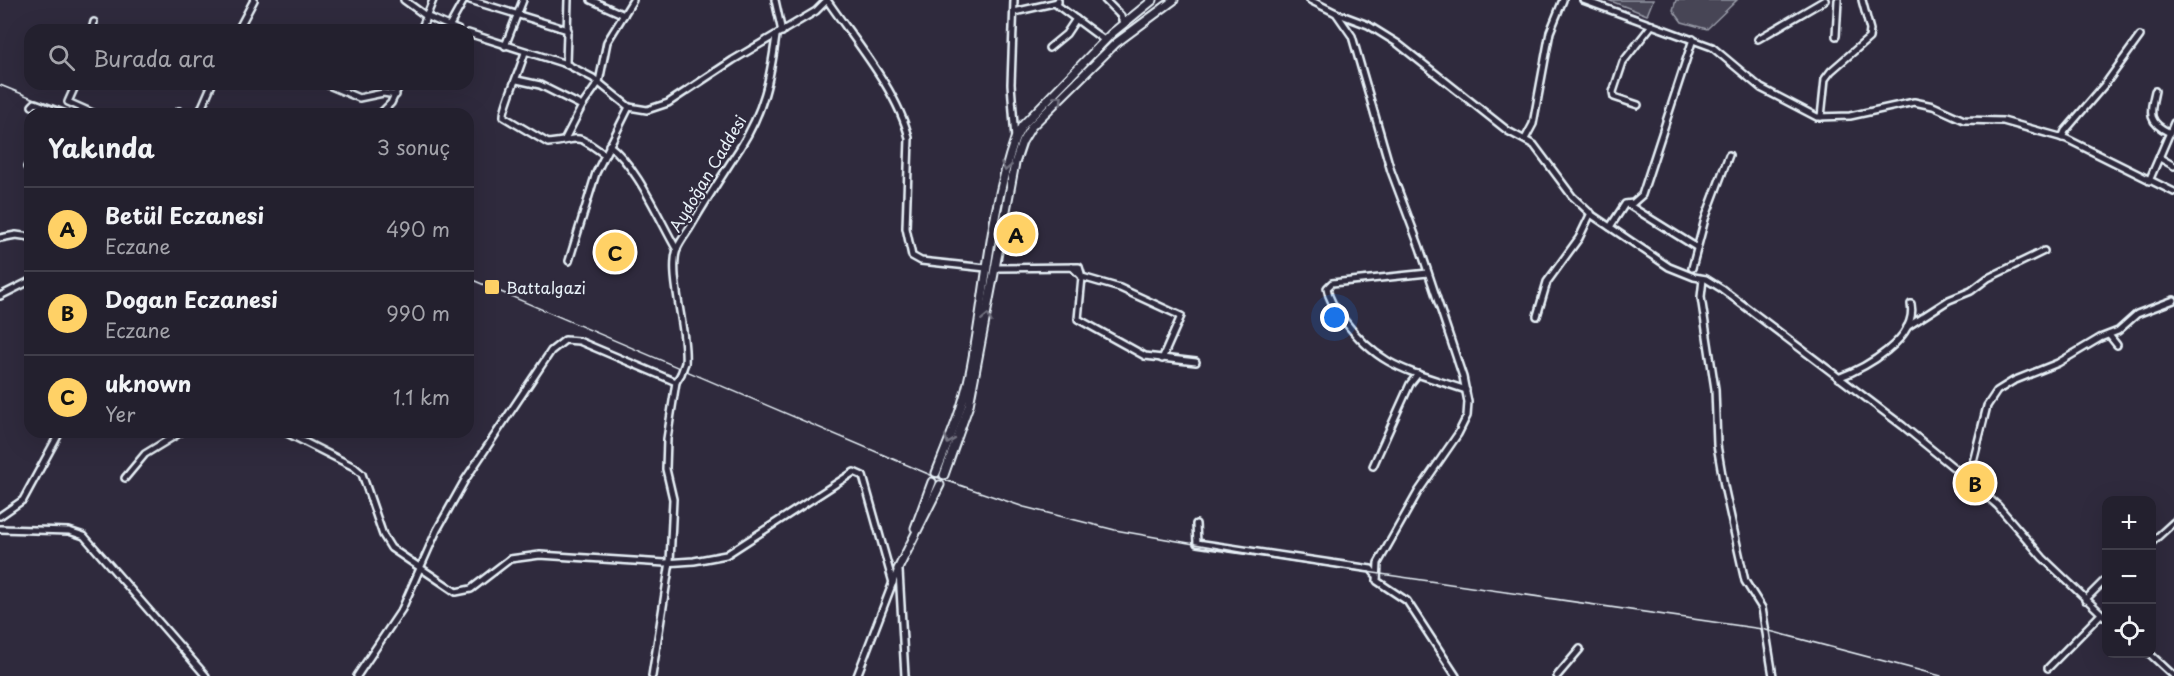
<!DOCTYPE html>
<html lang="tr">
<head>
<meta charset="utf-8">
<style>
	:root { --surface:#23202e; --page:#2f2d3a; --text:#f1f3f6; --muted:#a3a3aa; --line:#403e4a; --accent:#ffd166 }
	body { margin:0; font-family:"Playpen Sans",sans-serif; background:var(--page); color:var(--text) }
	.controls { position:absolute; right:18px; bottom:18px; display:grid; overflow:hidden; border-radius:12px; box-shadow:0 6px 24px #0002 }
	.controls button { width:54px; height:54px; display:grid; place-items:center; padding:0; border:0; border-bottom:2px solid var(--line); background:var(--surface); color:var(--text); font:30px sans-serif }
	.you { position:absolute; left:1335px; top:318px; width:21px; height:21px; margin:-15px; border:4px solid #fff; border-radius:50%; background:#1a73e8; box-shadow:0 0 0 9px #1a73e833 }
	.badge { display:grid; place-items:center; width:39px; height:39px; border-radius:50%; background:var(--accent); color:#111; font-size:20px; font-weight:700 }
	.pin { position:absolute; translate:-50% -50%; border:3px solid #fff; box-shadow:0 2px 6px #0006 }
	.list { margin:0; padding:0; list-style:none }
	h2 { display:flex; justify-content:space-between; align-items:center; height:78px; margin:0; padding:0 24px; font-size:26px }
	h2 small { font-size:20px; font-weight:400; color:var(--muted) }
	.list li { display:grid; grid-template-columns:39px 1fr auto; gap:18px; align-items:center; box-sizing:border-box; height:84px; padding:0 24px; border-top:2px solid var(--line) }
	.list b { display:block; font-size:22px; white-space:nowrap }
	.list p { margin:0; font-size:20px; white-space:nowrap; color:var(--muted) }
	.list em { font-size:20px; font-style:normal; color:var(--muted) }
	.icon { flex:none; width:33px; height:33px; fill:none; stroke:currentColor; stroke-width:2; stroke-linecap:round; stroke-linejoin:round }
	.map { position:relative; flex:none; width:2174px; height:676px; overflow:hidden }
	.search { position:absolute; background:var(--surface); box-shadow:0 6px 24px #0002; left:24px; top:24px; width:450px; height:66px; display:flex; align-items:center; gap:15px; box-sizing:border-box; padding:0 21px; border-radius:18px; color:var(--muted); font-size:22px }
	.panel { position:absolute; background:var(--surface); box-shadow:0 6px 24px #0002; left:24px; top:108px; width:450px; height:330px; border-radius:18px }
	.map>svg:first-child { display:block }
	.green { fill:#464455; stroke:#979aa6; stroke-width:1.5 }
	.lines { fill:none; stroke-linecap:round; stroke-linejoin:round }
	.minor-casing { stroke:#e8f1f8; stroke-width:10 }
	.major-casing { stroke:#e8f1f8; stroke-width:11 }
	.minor { stroke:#2f2a3d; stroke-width:5 }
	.major { stroke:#2f2a3d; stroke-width:7 }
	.rail { stroke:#e8f1f8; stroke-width:1.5 }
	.minor-bridge-casing { stroke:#e8f1f8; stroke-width:10; stroke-linecap:butt }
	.minor-bridge { stroke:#2f2a3d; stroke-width:5 }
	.oneway { stroke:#70707e }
	.poi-dot { fill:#ffd166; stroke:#2f2a3d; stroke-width:2 }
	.labels { text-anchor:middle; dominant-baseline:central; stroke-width:4.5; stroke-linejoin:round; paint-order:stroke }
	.street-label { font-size:16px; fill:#e8f1f8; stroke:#2f2a3d }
	.poi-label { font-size:16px; fill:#e8f1f8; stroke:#2f2a3d; text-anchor:start }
</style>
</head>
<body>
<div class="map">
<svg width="2174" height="676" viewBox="0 0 2174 676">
	<rect width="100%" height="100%" fill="#2f2a3d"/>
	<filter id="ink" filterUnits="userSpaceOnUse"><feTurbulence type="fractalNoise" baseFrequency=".0167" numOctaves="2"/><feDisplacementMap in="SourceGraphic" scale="12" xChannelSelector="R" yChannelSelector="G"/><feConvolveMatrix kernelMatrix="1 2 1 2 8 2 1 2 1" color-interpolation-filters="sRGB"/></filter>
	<g filter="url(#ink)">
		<g class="green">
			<polygon points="1608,0 1653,0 1647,15"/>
			<polygon points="1676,0 1737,0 1707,29 1682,22 1673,10"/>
		</g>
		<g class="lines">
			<g class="minor-casing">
				<g id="minor">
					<polyline points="404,0 426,16 458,30"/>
					<polyline points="470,0 568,30"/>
					<polyline points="591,0 624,15"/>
					<polyline points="775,0 782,32"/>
					<polyline points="1014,0 1011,84 1015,139"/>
					<polyline points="1058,0 1057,5 1104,40"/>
					<polyline points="1105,0 1121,16 1123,24"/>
					<polyline points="1310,0 1336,13 1352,36 1391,171 1420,248 1463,377 1468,402 1467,416 1458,434 1418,492 1378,563 1377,581 1407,601 1456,676"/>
					<polyline points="1583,0 1712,47 1761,88 1817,117 1850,116 1914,102 1933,106 1964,120 2003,121 2067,139 2174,192"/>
					<polyline points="1014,12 1058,2"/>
					<polyline points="1336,13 1368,25 1397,43 1508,131 1534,145 1572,196 1592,215 1669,267 1694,277 1706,279 1722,289 1903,426 1964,476 1998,506 2043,558 2106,618"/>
					<polyline points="449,27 464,0"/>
					<polyline points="92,30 94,22"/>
					<polyline points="238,30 254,0"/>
					<polyline points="421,30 433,0"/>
					<path d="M468,33l98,31 27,14 36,29 18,3 21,-7 65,-43 83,-49 11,-11c27,40 71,91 82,138l-3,90 6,28 9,5 65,7"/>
					<polyline points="1836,36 1838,0"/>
					<polyline points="1758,39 1825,0"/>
					<polyline points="505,46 523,0"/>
					<polyline points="1049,48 1066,34 1076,19"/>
					<path d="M525,52c-3,13 -23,58 -21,65l44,26c35,-3 24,-12 56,11"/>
					<polyline points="566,64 568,0"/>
					<polyline points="517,80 540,85 582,106 565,139"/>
					<polyline points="76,84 68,102 95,114"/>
					<polyline points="326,84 359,98 383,93 396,95"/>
					<path d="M2155,91c-5,22 -8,31 15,42"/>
					<polyline points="1638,105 1614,97 1613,92 1623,62 1652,25"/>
					<polyline points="32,106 35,103 66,114"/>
					<polyline points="582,106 599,82 607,42 633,0"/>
					<polyline points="179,111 179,114"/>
					<polyline points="199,114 212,84"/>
					<polyline points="380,114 391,103 400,84"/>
					<polyline points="1821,117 1825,79 1831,71 1869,38 1870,30 1862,0"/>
					<polyline points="2062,138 2065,131 2106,83 2140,36"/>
					<polyline points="1525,139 1533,124 1550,32 1563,0"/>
					<path d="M609,145c28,21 50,74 68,105"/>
					<polyline points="2160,158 2174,166"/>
					<polyline points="27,167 30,162"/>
					<polyline points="2149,181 2174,123"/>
					<polyline points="1627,204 1696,247"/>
					<polyline points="1610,227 1625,204 1633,203 1642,195 1693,39"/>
					<polyline points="0,238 16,235 30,237"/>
					<polyline points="569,261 596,173 629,107"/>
					<polyline points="1072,267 1082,277 1120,288 1181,316 1162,359"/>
					<polyline points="996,268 1079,267 1082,277 1078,319 1145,356 1196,362"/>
					<polyline points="1692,268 1705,219 1729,155"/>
					<path d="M1428,273l-96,10 -5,5c2,13 9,21 17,32 36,49 67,51 122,70"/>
					<polyline points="1703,279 1701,297 1715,389 1717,445 1724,486 1745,581 1762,608 1773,676"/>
					<polyline points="0,296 30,281"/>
					<polyline points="1537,316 1547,282 1579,238 1591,213"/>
					<polyline points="1907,327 1949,300 1971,291 1988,278 2044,251"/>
					<polyline points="2109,335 2117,345"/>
					<path d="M685,363c3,-32 -17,-87 -8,-114 3,-8 10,-16 14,-23 16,-27 32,-52 49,-78 24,-38 30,-68 36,-112"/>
					<path d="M1838,378c27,-10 80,-39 73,-74"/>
					<polyline points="285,432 354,467 362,474 383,535 391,548 456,592 471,589 510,559 540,555 665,563 694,561 726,555 854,472 863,476 893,583"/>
					<polyline points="1373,466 1410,384 1418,374"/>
					<polyline points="1964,476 1972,466 1987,406 1997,391 2013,381 2058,363 2100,338 2118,331 2137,314 2174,300"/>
					<polyline points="125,478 145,454 181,432"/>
					<polyline points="0,516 23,500 60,432"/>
					<polyline points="1196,524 1197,543 1371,569 1375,574"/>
					<polyline points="0,529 69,531 84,536 206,676"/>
					<polyline points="2152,542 2174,522"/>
					<polyline points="899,571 905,676"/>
					<polyline points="2085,600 2106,579"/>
					<polyline points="2150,654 2174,676"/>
					<polyline points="2048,668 2101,614"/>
					<polyline points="357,676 402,609 437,530 465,480 551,351 565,340 579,341 676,382 681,374"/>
					<polyline points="652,676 670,562 673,499 666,469 667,439 676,382"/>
					<polyline points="857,676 898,569"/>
					<polyline points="1557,676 1580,649"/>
				</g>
			</g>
			<g class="major-casing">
				<g id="major">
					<path d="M936,473c13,-33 27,-65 34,-100 16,-78 19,-159 45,-234l7,-13 89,-92 42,-34"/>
					<polyline points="944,475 969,405 1015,163 1022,142 1031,127 1116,43 1174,0"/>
					<polyline points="915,528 932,482"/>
					<polyline points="898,569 940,485"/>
				</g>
			</g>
			<use href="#minor" class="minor"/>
			<use href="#major" class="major"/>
			<g class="rail">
				<polyline points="0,85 72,114"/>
				<polyline points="468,278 933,476 1024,507 1115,530 1291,561 1762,629 1941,676"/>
			</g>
			<g class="minor-bridge-casing">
				<polyline id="minor-bridge" points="681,374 685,363"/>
			</g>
			<use href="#minor-bridge" class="minor-bridge"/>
		</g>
		<defs><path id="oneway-chevron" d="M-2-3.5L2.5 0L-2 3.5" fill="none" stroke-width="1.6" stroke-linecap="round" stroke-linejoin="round" transform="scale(1.5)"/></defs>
		<g class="oneway">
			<use href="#oneway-chevron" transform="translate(1059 99) rotate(-45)"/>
			<use href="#oneway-chevron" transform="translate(1006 167) rotate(102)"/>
			<use href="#oneway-chevron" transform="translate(987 318) rotate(-78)"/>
			<use href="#oneway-chevron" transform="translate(949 440) rotate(111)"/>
		</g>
	</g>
	<rect class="poi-dot" x="484" y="279" width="16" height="16" rx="3"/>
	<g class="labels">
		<g class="street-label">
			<text transform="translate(707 173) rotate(-59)">Aydoğan Caddesi</text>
		</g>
		<g class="poi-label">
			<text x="506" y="287">Battalgazi</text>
		</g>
	</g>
</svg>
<div class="controls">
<button>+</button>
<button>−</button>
<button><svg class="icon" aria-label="locate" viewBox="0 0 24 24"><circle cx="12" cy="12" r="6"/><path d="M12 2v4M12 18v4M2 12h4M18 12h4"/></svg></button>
</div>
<div class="you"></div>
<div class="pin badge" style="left:1016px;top:234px">A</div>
<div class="pin badge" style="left:1975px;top:483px">B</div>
<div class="pin badge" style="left:615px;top:252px">C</div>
<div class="search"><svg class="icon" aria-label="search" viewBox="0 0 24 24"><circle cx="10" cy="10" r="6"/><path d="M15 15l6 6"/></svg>Burada ara</div>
<section class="panel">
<h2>Yakında<small>3 sonuç</small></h2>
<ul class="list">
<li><span class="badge">A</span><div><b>Betül Eczanesi</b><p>Eczane</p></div><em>490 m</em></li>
<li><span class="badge">B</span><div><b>Dogan Eczanesi</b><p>Eczane</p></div><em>990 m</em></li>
<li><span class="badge">C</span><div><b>uknown</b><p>Yer</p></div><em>1.1 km</em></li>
</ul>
</section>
</div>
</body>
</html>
